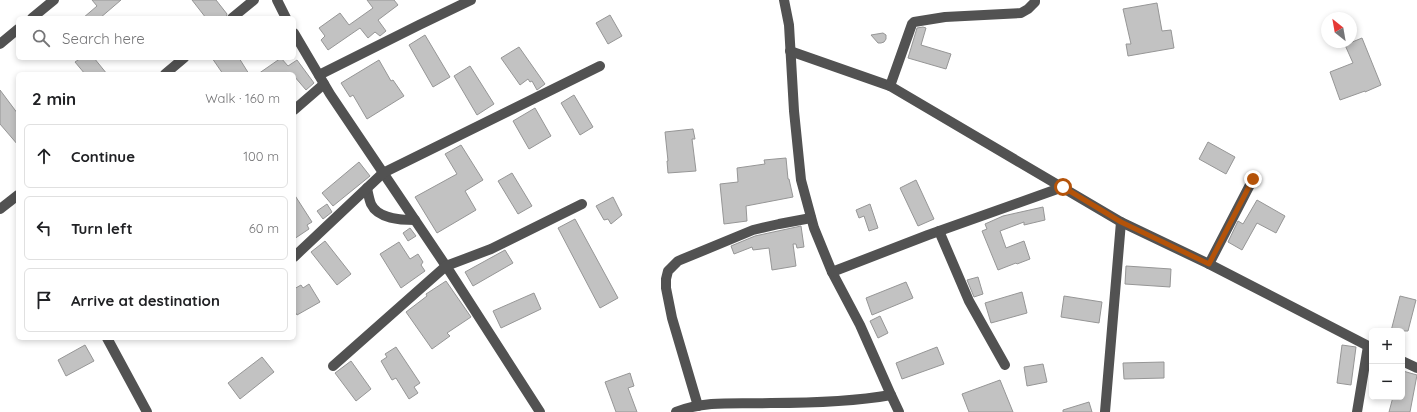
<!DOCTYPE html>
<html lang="en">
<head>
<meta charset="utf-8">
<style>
	:root { --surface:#fff; --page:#f2f2f2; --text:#202124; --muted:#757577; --line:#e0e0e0 }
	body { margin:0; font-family:Quicksand,sans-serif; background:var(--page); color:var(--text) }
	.controls { position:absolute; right:12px; bottom:12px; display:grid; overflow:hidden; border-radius:6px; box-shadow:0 2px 6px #0003 }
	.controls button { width:36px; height:36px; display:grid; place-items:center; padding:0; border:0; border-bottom:1px solid var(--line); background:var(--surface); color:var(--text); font:20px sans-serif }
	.compass { position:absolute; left:1321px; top:12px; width:36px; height:36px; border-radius:50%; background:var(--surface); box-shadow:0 2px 6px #0003; rotate:329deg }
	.stop { position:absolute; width:12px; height:12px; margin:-9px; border:3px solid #b45309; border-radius:50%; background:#fff }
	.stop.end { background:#b45309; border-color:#fff; box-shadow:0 1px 4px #0008 }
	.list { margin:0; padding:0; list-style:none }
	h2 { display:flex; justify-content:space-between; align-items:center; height:52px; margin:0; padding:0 16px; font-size:17px }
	h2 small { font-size:13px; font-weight:400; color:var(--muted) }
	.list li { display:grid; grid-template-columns:26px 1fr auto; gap:12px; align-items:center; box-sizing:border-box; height:64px; margin:0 8px 8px; padding:0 8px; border:1px solid var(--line); border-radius:6px }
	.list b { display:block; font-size:15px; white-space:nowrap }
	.list em { font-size:13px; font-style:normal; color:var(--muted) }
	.icon { flex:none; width:22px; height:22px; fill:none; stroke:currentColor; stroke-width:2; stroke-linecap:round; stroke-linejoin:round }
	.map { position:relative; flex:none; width:1417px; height:412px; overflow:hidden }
	.search { position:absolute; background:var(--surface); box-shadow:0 2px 6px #0003; left:16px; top:16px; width:280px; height:44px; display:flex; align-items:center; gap:10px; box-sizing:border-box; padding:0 14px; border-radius:6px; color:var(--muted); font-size:15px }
	.panel { position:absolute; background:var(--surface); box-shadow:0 2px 6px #0003; left:16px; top:72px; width:280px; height:268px; border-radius:6px }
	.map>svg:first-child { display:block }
	.building { fill:#c2c2c2; stroke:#969696 }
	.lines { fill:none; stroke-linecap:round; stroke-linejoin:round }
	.minor { stroke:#525252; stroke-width:10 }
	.route { stroke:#b45309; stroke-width:5 }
</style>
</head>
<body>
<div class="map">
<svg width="1417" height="412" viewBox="0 0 1417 412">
	<rect width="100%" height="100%" fill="#fff"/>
	<g class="building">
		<polygon points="92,0 121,0 100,18 83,18 97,6"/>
		<polygon points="192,0 216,0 227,14 226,18 206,18"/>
		<polygon points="367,0 394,0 398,5 378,20 386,31 380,36 375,32 368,38 360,28 328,50 321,40 325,36 319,28 340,13 349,25 373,8"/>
		<polygon points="1157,3 1162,31 1171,30 1174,48 1128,56 1126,44 1131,44 1123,9"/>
		<polygon points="610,15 622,36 608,44 596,23"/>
		<polygon points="923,27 926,28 921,45 951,54 946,69 908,58 917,28"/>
		<polygon points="883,33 886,35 886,39 884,42 881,43 878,43 871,35"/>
		<polygon points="425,35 450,77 433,87 409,45"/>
		<polygon points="1362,38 1381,85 1365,92 1365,91 1340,100 1330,72 1353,63 1345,45"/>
		<polygon points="519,47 545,84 537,90 532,81 530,82 528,79 520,85 501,58"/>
		<polygon points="81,58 94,58 107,74 85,74 75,62"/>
		<polygon points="212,58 239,58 249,74 223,74"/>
		<polygon points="281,58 288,66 297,60 314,83 306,90 294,76 294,74 258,74"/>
		<polygon points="379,60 391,81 393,80 404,96 367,119 353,95 350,97 341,83"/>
		<polygon points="470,66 494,104 477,115 454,76"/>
		<polygon points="0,90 18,114 18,145 0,124"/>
		<polygon points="574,95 593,127 580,135 561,103"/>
		<polygon points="535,108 551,136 529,149 513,121"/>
		<polygon points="693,129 695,139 692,139 696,171 668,173 667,161 668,161 665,132"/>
		<polygon points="1208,142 1235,157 1226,174 1199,159"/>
		<polygon points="461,145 483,180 465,191 476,210 437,233 415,197 457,174 445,154"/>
		<polygon points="786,158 788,179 789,179 793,197 746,206 747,221 724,224 720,184 738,182 737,168 765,164 764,160"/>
		<polygon points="359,162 370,176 333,206 322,193"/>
		<polygon points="512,173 532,206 518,214 498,181"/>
		<polygon points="916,180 934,219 918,226 900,188"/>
		<polygon points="294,194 312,222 307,225 309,229 294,239"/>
		<polygon points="613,197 622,215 611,224 608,219 604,220 596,206"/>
		<polygon points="1257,200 1285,216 1276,233 1257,223 1242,250 1228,242 1238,221 1243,224"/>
		<polygon points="327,204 332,212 323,219 317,211"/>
		<polygon points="870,204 878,228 869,231 864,216 859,218 856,210"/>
		<polygon points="1043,207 1045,220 1024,225 1024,222 1000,231 1006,248 1024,241 1030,259 1017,264 1016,263 998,270 982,231 987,229 985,224 1003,216"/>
		<polygon points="575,219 618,298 600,308 558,228"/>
		<polygon points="801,226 804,247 797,248 796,244 793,244 796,266 772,270 769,248 753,250 752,247 734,254 731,246 755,236"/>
		<polygon points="410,228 416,236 408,241 403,233"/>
		<polygon points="325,241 351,274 337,285 311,252"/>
		<polygon points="399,242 410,259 418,254 423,262 421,265 425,271 401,288 380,254"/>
		<polygon points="505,250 513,263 473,286 465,272"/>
		<polygon points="1126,266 1171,269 1170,287 1125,284"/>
		<polygon points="978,277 983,294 974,297 967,280"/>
		<polygon points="446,281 471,317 447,333 450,336 432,349 406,312 427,296 426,294"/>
		<polygon points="906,282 913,298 872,315 866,298"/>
		<polygon points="309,284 320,302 297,315 294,310 294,289 301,285 303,288"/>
		<polygon points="1022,292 1027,313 991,323 985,303"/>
		<polygon points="534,293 541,309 501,328 493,311"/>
		<polygon points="1064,296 1102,302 1099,323 1061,317"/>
		<polygon points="1400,296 1416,300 1408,331 1391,331"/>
		<polygon points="880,316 888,333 878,338 870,321"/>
		<polygon points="85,345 94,361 66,376 58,360"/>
		<polygon points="1342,345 1356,347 1351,385 1337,383"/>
		<polygon points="396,347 420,383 414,387 418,393 409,399 396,378 392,380 381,361 387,357 385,354"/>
		<polygon points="937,347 944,364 902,379 896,363"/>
		<polygon points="262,357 274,372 240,399 228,383"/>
		<polygon points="351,361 371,389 356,401 335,373"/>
		<polygon points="1164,362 1164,378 1124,379 1123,363"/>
		<polygon points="1043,364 1047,382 1027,386 1024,367"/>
		<polygon points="1403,371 1417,375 1410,412 1389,412 1393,397 1402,397 1402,377"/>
		<polygon points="630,373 634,386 628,388 637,412 616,412 605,382"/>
		<polygon points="1000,380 1013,412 969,412 962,394"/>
		<polygon points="1089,402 1092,412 1063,412 1063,410"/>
	</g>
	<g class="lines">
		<g class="minor">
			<polyline points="277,0 286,18"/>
			<polyline points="784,0 789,25 794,111 801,180 814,228 832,272 860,325 891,395 899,412"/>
			<polyline points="32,18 54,0"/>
			<polyline points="232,18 254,0"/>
			<polyline points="294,33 330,94 450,272 540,412"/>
			<polyline points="0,44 18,29"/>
			<polyline points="790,51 890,86 1121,222"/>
			<polyline points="165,74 184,58"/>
			<polyline points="319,75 419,25 471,0"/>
			<polyline points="890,86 912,24 914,22 945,17 1021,13 1028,9 1035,2 1035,0"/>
			<polyline points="294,110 324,84"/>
			<path d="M367,188c1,5 2,11 4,16 7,15 30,16 44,16"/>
			<polyline points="0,209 18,195"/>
			<polyline points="939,231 969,301 1005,365"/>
			<polyline points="294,257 383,173 600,66"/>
			<polyline points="1209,264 1253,179"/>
			<polyline points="832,272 928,235 1063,187"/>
			<polyline points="107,338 147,412"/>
			<polyline points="1402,361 1417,368"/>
			<polyline points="333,366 446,266 491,249 582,204"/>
			<polyline points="698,406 672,318 666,288 666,279 668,271 678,261 753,230 779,224 811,218"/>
			<path d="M676,412c30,-12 63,-8 95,-9 40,0 80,-1 120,-8"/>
			<polyline points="1105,412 1121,222 1209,264 1372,348"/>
			<polyline points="1357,412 1368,346"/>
		</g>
	</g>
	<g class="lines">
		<polyline class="route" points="1063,187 1121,222 1209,264 1253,179"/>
	</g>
</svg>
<div class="controls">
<button>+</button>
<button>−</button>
</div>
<svg class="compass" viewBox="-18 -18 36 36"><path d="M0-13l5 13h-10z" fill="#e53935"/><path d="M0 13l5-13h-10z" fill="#757577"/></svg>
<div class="stop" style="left:1063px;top:187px"></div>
<div class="stop end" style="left:1253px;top:179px"></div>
<div class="search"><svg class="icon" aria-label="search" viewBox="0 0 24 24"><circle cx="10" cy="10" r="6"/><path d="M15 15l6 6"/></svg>Search here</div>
<section class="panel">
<h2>2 min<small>Walk · 160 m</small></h2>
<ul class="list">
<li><svg class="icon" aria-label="ahead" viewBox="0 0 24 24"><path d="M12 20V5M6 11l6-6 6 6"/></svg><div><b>Continue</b></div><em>100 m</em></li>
<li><svg class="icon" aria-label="left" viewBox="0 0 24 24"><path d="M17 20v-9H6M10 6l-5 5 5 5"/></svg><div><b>Turn left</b></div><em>60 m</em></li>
<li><svg class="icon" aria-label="arrive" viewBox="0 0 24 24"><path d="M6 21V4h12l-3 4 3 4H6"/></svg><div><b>Arrive at destination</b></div></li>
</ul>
</section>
</div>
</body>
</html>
